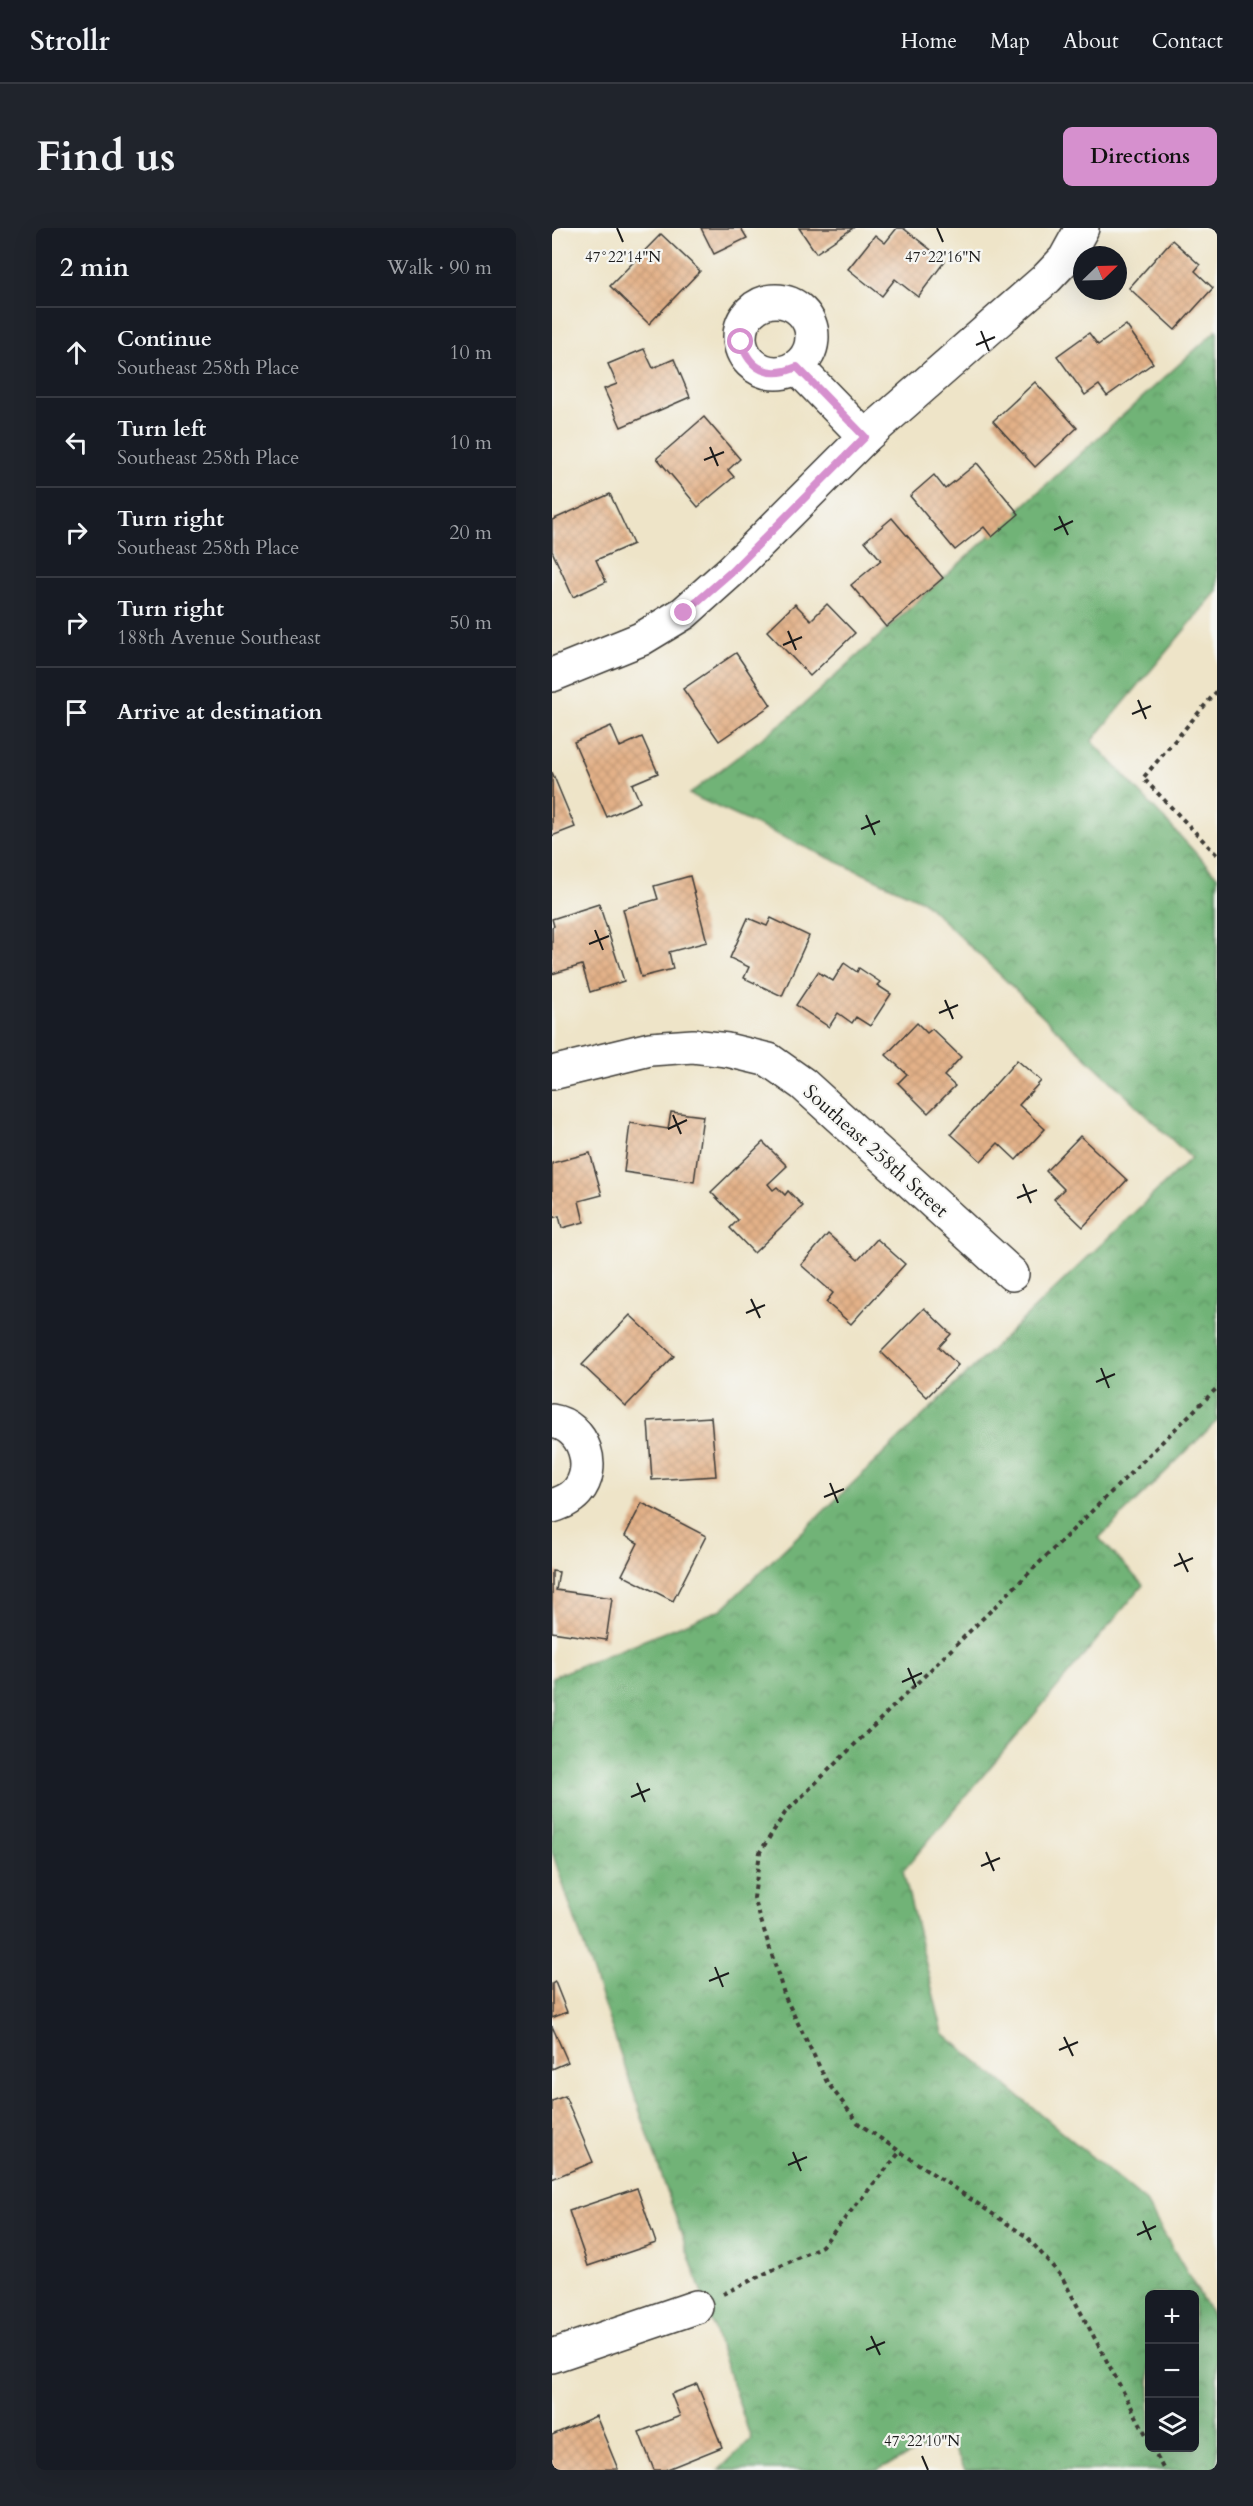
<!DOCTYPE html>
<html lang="en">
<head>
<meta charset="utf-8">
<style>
	:root { --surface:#171b24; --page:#20242c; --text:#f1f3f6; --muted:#9ea1a6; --line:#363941; --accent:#d690ce }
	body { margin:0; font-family:Cardo,serif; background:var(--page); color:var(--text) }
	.controls { position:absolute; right:18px; bottom:18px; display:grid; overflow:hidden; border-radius:9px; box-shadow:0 6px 24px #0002 }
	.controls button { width:54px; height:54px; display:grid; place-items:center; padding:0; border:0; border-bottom:2px solid var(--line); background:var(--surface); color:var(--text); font:30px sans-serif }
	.compass { position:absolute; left:521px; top:18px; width:54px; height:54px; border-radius:50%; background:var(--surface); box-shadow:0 6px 24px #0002; rotate:67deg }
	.stop { position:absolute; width:18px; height:18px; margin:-14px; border:4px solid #d690ce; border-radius:50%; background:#fff }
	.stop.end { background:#d690ce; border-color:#fff; box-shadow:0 2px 6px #0008 }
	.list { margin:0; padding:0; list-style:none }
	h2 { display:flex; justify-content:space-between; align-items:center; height:78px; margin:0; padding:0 24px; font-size:26px }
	h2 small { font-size:20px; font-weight:400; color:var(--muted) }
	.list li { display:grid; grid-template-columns:39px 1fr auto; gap:18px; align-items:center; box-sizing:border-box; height:90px; padding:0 24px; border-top:2px solid var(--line) }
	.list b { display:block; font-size:22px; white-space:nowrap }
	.list p { margin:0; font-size:20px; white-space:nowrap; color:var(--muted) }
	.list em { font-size:20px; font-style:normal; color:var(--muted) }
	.icon { flex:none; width:33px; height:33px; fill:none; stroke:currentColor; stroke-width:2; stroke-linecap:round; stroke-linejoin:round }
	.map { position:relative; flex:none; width:665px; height:2242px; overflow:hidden; border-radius:9px }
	header { display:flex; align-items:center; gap:36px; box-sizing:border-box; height:84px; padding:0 30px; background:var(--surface); border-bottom:2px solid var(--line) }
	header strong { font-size:28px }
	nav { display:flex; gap:33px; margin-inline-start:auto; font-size:21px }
	.intro { display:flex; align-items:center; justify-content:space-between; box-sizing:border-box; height:144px; padding:0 36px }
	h1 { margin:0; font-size:42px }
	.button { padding:15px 27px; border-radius:9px; background:var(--accent); color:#111; font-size:21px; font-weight:700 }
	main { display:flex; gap:36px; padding:0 36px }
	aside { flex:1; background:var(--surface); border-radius:9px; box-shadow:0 6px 24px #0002 }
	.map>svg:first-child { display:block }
	.forest { fill:url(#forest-crowns); stroke:#46684a; stroke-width:1.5; fill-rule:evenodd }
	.building { fill:url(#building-cross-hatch) }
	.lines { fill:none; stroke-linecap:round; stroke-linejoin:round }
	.minor-casing { stroke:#3c3a36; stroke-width:36 }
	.path { stroke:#3c3a36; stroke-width:4; stroke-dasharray:4.5 4.5; stroke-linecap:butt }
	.minor { stroke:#fff; stroke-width:33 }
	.route { stroke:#d690ce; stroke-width:8 }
	.ticks { fill:none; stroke:#1c1c1c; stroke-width:2 }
	.labels { text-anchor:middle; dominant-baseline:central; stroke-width:4.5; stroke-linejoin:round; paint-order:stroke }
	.street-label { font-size:20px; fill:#1c1c1c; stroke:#f6f6f2 }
	.ticks-label { font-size:15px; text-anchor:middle; fill:#1c1c1c; stroke:#f6f6f2; stroke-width:4.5; stroke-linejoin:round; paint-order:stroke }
</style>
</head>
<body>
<header>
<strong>Strollr</strong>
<nav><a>Home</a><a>Map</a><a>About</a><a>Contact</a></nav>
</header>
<div class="intro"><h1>Find us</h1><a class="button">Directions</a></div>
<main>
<aside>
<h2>2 min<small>Walk · 90 m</small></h2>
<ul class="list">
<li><svg class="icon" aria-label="ahead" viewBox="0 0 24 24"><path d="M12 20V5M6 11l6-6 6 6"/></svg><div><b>Continue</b><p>Southeast 258th Place</p></div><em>10 m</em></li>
<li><svg class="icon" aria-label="left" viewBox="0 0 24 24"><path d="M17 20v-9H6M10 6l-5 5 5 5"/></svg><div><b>Turn left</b><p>Southeast 258th Place</p></div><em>10 m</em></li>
<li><svg class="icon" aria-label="right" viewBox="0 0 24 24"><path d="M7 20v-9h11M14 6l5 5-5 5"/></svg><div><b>Turn right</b><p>Southeast 258th Place</p></div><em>20 m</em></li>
<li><svg class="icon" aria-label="right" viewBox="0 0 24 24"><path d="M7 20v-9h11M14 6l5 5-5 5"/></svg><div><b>Turn right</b><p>188th Avenue Southeast</p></div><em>50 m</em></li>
<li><svg class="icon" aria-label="arrive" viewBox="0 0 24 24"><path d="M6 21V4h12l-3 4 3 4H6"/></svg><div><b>Arrive at destination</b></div></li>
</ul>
</aside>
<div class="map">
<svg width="665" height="2242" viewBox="0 0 665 2242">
	<defs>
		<pattern id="forest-crowns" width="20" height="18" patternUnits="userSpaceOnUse" patternTransform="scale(1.5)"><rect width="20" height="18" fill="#71b377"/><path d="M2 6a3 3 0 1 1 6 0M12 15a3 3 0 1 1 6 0" fill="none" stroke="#5c9161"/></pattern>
		<pattern id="building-cross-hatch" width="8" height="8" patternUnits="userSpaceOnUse" patternTransform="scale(1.5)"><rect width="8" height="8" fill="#e3b188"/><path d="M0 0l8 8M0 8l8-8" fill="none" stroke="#c29875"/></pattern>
	</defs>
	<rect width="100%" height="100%" fill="#f6f6f2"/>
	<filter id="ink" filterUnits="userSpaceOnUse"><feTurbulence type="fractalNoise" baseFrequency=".0167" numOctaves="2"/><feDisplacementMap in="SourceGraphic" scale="12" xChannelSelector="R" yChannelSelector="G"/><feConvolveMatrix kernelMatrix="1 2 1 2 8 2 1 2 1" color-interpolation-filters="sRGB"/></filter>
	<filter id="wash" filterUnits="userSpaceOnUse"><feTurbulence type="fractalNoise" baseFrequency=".008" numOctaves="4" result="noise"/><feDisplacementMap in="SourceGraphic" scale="24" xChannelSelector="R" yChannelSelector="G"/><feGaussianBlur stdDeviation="1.35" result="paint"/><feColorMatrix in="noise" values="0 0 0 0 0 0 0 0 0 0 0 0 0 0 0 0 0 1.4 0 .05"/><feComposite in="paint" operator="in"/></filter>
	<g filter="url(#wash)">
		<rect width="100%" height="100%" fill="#eee4c8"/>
		<path class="forest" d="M665,102v261l-125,150 125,135v545l-118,117 44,47 -240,286 40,162 202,168 72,123v146h-252l-17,-33 -71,33h-158l32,-31 -199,-587v-175l170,-68 469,-451 -268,-257 -234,-107 102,-78zM598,2066h44v154h-44z"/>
		<g id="blocks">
			<g class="building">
				<polygon points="149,0 189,0 195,10 162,26"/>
				<polygon points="247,0 301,0 264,25"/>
				<polygon points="345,0 351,0 393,33 366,69 343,51 330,68 296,41 323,7 333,15"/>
				<polygon points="109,6 148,43 97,96 58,58"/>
				<polygon points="620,12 648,37 643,43 661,60 623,102 577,60"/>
				<polygon points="574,97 601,135 555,168 547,157 533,167 505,128 537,105 546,117"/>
				<polygon points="92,121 101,140 122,131 138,169 69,199 52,161 65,156 56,136"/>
				<polygon points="483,154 525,200 483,239 441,193"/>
				<polygon points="152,189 188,231 176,242 182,249 146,279 105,230"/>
				<polygon points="425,235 467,286 440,309 432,299 403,322 358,268 382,247 393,261"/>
				<polygon points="58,266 81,316 44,332 54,354 21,369 0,323 0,292"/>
				<polygon points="340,290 391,350 334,399 299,357 329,332 313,313"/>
				<polygon points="243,376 259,392 275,376 303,405 258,448 215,403"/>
				<polygon points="184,425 219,477 167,513 131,461"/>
				<polygon points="59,498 68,519 90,509 106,545 80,556 88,574 55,589 22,514"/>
				<polygon points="0,544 23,599 0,608"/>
				<polygon points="138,648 155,714 117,724 121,741 89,749 71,681 106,671 102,658"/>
				<polygon points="47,676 72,753 38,764 30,737 0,746 0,699 2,698 0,691"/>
				<polygon points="196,690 215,698 219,690 257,708 230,768 192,750 197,739 178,730"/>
				<polygon points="292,735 305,744 307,740 328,754 325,757 339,766 318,798 304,789 300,795 286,785 277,799 244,777 266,744 281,753"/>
				<polygon points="365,795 375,805 380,801 409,829 392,848 403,858 376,885 346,855 355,846 334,827"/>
				<polygon points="465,832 489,853 467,877 493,901 464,932 446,915 429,933 399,906"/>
				<polygon points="119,884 151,888 142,954 72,944 78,895 116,901"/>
				<polygon points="528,908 575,952 531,999 502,971 512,961 494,943"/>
				<polygon points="211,914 235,938 216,956 221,962 225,959 233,967 236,963 251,978 202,1025 178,1000 186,992 159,964"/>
				<polygon points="38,925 50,967 27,973 32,994 10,1000 7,988 0,990 0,935"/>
				<polygon points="276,1006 306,1032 325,1011 353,1036 299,1096 274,1074 281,1065 249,1037"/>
				<polygon points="372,1080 399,1106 387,1119 406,1137 375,1169 329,1124"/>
				<polygon points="78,1087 122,1128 74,1178 30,1137"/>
				<polygon points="159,1189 164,1248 100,1252 96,1193"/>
				<polygon points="90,1275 154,1308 121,1373 70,1347 86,1315 73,1308"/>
				<polygon points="0,1343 7,1344 4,1362 60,1370 54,1412 0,1404"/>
				<polygon points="3,1754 15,1784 0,1790 0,1756"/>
				<polygon points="0,1798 16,1834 0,1841"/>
				<polygon points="13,1868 41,1934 0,1951 0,1873"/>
				<polygon points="85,1960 104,2015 36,2038 17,1983"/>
				<polygon points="145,2156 170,2219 113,2242 102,2242 87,2204 128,2188 119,2166"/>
				<polygon points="44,2188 66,2241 0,2242 0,2207"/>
			</g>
		</g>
	</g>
	<g filter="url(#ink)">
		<use href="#blocks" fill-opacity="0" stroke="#3c3a36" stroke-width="1.5"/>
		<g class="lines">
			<g class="minor-casing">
				<g id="minor">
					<circle cx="224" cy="109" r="36"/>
					<polyline points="245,139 313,209"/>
					<polyline points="0,447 89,411 132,385 179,343 313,209 495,50 513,31 530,0"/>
					<polyline points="0,845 98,821 141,818 175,822 217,832 251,856 460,1046"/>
					<path d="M0,1193c32,5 46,47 25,71 -7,8 -16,11 -25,14"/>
					<polyline points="0,2128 144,2079"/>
				</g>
			</g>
			<g class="path">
				<polyline points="665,463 591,550 665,627"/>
				<polyline points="171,2066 270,2018 348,1924"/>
				<polyline points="598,2214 510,2049 475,2009 307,1896 275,1854 233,1769 202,1670 208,1624 233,1585 665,1160"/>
				<polyline points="600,2220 612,2242"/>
			</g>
			<use href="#minor" class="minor"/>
		</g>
	</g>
	<g class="lines" filter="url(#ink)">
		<path class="route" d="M132,385l47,-41 134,-135 -68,-70c-28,12 -47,3 -56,-25"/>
	</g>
	<path class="ticks" d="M65,0l6,14M385,0l6,14M429,103l8,20M424,117l19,-8M158,219l8,19M152,232l20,-8M507,288l9,19M502,302l19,-9M236,403l8,19M231,417l19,-8M586,472l8,19M580,486l19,-8M314,587l9,20M309,601l19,-8M43,702l8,20M37,716l20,-8M393,772l8,19M387,785l19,-8M121,887l8,19M116,901l19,-9M471,956l8,19M465,970l20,-8M199,1071l9,19M194,1085l19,-8M549,1140l8,20M544,1154l19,-8M278,1255l8,20M272,1269l20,-8M627,1325l9,19M622,1338l19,-8M356,1440l8,19M350,1454l20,-9M85,1555l8,19M79,1569l19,-8M434,1624l8,19M429,1638l19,-8M163,1739l8,20M157,1753l20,-8M512,1809l9,19M507,1822l19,-8M241,1924l8,19M236,1937l19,-8M591,1993l8,19M585,2007l19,-9M319,2108l9,19M314,2122l19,-8M370,2228l6,14"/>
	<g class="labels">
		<g class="street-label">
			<text transform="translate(324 923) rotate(42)">Southeast 258th Street</text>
		</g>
	</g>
	<g class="ticks-label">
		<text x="71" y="34">47°22'14"N</text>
		<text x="391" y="34">47°22'16"N</text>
		<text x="370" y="2218">47°22'10"N</text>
	</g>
</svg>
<div class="controls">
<button>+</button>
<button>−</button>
<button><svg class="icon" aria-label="layers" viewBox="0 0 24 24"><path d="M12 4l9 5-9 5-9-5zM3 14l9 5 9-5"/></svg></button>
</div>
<svg class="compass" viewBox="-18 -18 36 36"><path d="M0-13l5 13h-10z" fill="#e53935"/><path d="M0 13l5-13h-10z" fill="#9ea1a6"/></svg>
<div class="stop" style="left:189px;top:114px"></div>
<div class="stop end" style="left:132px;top:385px"></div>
</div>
</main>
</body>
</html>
